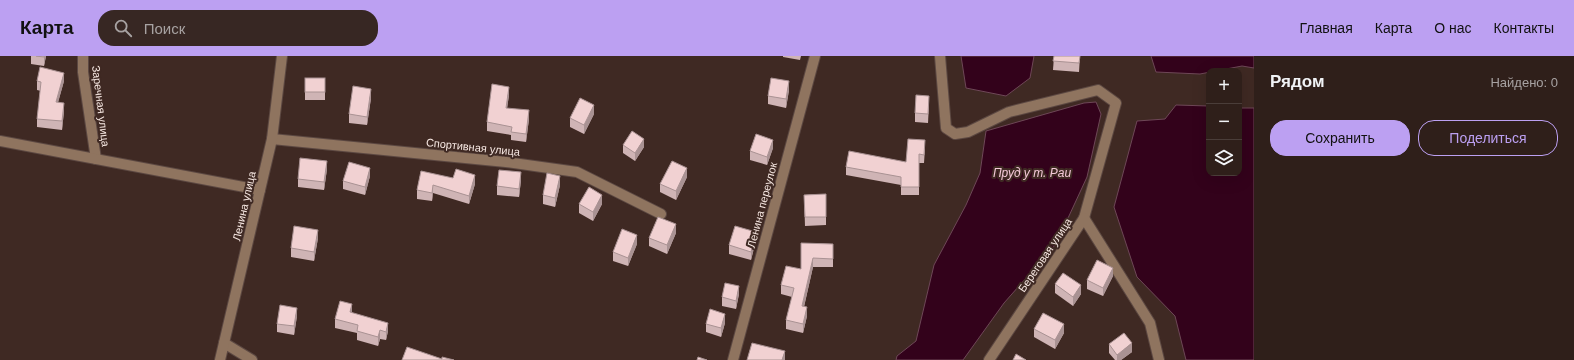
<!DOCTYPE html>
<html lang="ru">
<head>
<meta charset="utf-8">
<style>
	:root { --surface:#2f1f1a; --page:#372723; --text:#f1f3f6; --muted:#a7a2a2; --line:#4a3d39; --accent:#bca0f2 }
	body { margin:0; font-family:Helvetica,sans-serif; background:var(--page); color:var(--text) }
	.controls { position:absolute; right:12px; top:12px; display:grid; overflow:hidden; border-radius:8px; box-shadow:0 4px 16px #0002 }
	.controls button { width:36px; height:36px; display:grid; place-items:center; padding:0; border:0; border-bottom:1px solid var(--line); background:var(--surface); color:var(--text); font:20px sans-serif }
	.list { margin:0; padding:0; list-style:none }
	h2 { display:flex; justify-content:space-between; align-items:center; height:52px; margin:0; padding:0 16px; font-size:17px }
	h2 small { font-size:13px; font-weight:400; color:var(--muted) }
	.actions { display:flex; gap:8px; padding:12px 16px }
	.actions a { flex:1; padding:9px 0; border:1px solid var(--accent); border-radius:16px; text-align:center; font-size:14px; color:var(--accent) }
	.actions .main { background:var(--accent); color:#111 }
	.icon { flex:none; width:22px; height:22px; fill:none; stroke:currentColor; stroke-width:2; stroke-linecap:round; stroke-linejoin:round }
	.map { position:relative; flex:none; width:1254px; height:304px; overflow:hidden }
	header { display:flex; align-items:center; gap:24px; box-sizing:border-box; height:56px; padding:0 20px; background:var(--accent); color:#111 }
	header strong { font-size:19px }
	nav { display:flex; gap:22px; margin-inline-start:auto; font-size:14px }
	.search { width:280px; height:36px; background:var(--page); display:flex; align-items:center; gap:10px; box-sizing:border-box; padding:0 14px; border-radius:16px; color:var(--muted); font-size:15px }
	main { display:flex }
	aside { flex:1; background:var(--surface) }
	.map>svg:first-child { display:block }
	.water { fill:#33021b; stroke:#6e4757 }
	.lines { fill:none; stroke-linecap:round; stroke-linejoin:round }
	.minor-casing { stroke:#5c4842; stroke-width:12 }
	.minor { stroke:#8f745f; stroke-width:10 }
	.wall { fill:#cfb4b5 }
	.shaded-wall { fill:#a99293 }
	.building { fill:#f1d1d2; stroke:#a99293 }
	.labels { text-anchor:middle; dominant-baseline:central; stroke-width:4; stroke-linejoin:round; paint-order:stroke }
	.street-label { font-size:11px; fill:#f7e8e3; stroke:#3f2923 }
	.water-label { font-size:12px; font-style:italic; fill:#f4c9d8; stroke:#3f2923 }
</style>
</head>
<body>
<header>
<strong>Карта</strong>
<div class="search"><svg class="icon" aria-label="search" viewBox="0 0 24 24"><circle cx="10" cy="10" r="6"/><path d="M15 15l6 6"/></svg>Поиск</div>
<nav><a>Главная</a><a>Карта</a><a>О нас</a><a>Контакты</a></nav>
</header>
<main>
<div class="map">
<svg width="1254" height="304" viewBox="0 0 1254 304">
	<rect width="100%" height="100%" fill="#3f2923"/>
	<g class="water">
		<polygon points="961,0 1034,0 1030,22 1006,40 966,32"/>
		<polygon points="1151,0 1254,0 1254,12 1242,10 1200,18 1156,16"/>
		<polygon points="1096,46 1101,58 1087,121 1056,188 1004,247 963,304 896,304 897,300 916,285 934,209 966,149 980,117 986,75 1084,47"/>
		<polygon points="1176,49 1209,50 1209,117 1239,117 1239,52 1254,52 1254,304 1186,304 1175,260 1137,221 1114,151 1137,65 1165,63"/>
	</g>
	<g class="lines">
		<g class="minor-casing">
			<g id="minor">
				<polyline points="83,0 83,16 96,103"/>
				<polyline points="940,0 946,72 955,78 968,76 1009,56 1098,34 1116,47 1084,162"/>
				<polyline points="272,83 506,106 577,116 661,158"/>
				<polyline points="0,85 260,134"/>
				<polyline points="224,287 252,304"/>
				<polyline points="220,304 272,83 282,0"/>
				<polyline points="733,304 815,0"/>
				<polyline points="989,304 1084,162 1150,267 1159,304"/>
			</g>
		</g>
		<use href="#minor" class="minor"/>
	</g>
	<g class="wall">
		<polygon points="31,0 46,0 44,10 31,8"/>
		<polygon points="783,0 801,0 800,4 783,1"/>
		<polygon points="1054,0 1080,0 1079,16 1053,14"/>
		<rect x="305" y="22" width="20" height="22"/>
		<polygon points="37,25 64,25 58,46 64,55 62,74 37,71 37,63 41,35 37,34"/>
		<polygon points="789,34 786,52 768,48 768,40"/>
		<polygon points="509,39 507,52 529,63 526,86 511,84 511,79 487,75 487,66"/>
		<polygon points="371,42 367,69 349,67 349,58"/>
		<polygon points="929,48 928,67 915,66 915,57"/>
		<polygon points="594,58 584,78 570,71 570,62"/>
		<polygon points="623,89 644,91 635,105 623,97"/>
		<polygon points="773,92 767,109 750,104 750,95"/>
		<polygon points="925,92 924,107 919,107 919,139 901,139 901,129 846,119 846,111 906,106"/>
		<polygon points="327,113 324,134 298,131 298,123"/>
		<polygon points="421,115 475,128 469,148 433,137 432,145 417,143 417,134"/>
		<polygon points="370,120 365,139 343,133 343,125"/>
		<polygon points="687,121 676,144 660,136 660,128"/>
		<polygon points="521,124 519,141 497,139 497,130"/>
		<polygon points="560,129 555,151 543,148 543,139"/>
		<polygon points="826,138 826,169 805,170 804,139"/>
		<polygon points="579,148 602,148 593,165 579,157"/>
		<polygon points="676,177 667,198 649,190 649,182"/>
		<polygon points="318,182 314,205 291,201 291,192"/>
		<polygon points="756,184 751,204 729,198 729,189"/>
		<polygon points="801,187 833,188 833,211 813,211 804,251 807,260 803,277 786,273 786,264 792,241 781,238 781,229 801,213"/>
		<polygon points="637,188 628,210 613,205 613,196"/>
		<polygon points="1113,220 1103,240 1087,233 1087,224"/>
		<polygon points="1055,228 1081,238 1073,250 1055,237"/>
		<polygon points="739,238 736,253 722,250 722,241"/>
		<polygon points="352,257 388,275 386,284 380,283 378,290 357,284 357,277 335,272 335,263"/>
		<polygon points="297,260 294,279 277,276 277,268"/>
		<polygon points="725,267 721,281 706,276 706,268"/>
		<polygon points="1034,273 1064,277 1055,293 1034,281"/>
		<polygon points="1109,288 1132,296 1121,304 1115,304 1109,297"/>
	</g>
	<g class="shaded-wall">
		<polygon points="44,0 46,0 44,10"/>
		<polygon points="64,17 64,25 56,54 56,46"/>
		<polygon points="789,25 789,34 786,52 786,43"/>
		<polygon points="509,31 509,39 506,60 506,52"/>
		<polygon points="371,33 371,42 367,69 367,61"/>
		<polygon points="64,47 64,55 62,74 62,65"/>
		<polygon points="594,49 594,58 584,78 584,69"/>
		<polygon points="529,54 529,63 526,86 526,78"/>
		<polygon points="644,83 644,91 635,105 635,97"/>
		<polygon points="773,84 773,92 767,109 767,101"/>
		<polygon points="327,105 327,113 324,134 324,126"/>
		<polygon points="370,112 370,120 365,139 365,131"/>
		<polygon points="687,112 687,121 676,144 676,135"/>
		<polygon points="521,116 521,124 519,141 519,133"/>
		<polygon points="475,119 475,128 469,148 469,140"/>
		<polygon points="560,120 560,129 555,151 555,142"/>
		<polygon points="433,129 433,137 432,145 432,137"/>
		<polygon points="602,139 602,148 593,165 593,156"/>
		<polygon points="676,168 676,177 667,198 667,189"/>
		<polygon points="318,174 318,182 314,205 314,196"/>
		<polygon points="756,176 756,184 751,204 751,196"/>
		<polygon points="637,179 637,188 628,210 628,202"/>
		<polygon points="813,202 813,211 802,259 802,250"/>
		<polygon points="1113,212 1113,220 1103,240 1103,232"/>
		<polygon points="1081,229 1081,238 1073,250 1073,241"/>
		<polygon points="739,230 739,238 736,253 736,245"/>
		<polygon points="352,248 352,256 350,265 350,256"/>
		<polygon points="807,251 807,260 803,277 803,268"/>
		<polygon points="297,252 297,260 294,279 294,270"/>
		<polygon points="725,258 725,267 721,281 721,272"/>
		<polygon points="388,267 388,275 386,284 386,276"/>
		<polygon points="1064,268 1064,277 1055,293 1055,284"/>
		<polygon points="380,274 380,283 378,290 378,281"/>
		<polygon points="1132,287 1132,296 1121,304 1117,304 1117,299"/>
		<polygon points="785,295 785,304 782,304"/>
	</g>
	<g class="building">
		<polygon points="36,0 44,0 44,1"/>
		<polygon points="1054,0 1080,0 1079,7 1053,5"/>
		<polygon points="40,11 64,17 56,46 64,47 62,65 37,63 41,26 37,25"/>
		<rect x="305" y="22" width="20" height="14"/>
		<polygon points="771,22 789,25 786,43 768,40"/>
		<polygon points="492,28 509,31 506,52 529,54 526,78 511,76 512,71 487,66"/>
		<polygon points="353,30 371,33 367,61 349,58"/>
		<polygon points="916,39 929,40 928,58 915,57"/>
		<polygon points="580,42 594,49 584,69 570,62"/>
		<polygon points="632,75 644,83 635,97 623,89"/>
		<polygon points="756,78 773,84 767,101 750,95"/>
		<polygon points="908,83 925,84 924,99 919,98 919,131 901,131 901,121 846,111 849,95 906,106"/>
		<polygon points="300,102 327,105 324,126 298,123"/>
		<polygon points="672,105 687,112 676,135 660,128"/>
		<polygon points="349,106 370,112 365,131 343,125"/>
		<polygon points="456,113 475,119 469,140 433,129 432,137 417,134 421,115 453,122"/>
		<polygon points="499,114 521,116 519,133 497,130"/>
		<polygon points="547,117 560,120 555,142 543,139"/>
		<polygon points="589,131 602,139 593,156 579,148"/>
		<polygon points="826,138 826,161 805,161 804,139"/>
		<polygon points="658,161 676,168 667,189 649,182"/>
		<polygon points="294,170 318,174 314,196 291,192"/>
		<polygon points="735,170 756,176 751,196 729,189"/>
		<polygon points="622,173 637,179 628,202 613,196"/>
		<polygon points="801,187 833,188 833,203 813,202 802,250 807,251 803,268 786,264 794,232 781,229 786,210 801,213"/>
		<polygon points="1097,204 1113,212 1103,232 1087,224"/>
		<polygon points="1063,217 1081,229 1073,241 1055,228"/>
		<polygon points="725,227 739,230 736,245 722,241"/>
		<polygon points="340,245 352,248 350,256 388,267 386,276 380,274 378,281 357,275 358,269 335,263"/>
		<polygon points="280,249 297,252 294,270 277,268"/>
		<polygon points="710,253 725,258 721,272 706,268"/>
		<polygon points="1043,257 1064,268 1055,284 1034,273"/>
		<polygon points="1124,277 1132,287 1117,299 1109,288"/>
		<polygon points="752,287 785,295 782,304 747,304"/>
		<polygon points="407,291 442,303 442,301 454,304 402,304"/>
		<polygon points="1016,298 1026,304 1013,304"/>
		<polygon points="698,301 707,304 697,304"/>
	</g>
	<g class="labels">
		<g class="street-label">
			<text transform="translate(101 50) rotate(83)">Заречная улица</text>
			<text transform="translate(473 91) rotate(6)">Спортивная улица</text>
			<text transform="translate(762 149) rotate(-75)">Ленина переулок</text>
			<text transform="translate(244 150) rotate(-77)">Ленина улица</text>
			<text transform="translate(1045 199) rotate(-56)">Береговая улица</text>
		</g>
		<g class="water-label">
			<text x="1032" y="117">Пруд у т. Раи</text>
		</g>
	</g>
</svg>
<div class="controls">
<button>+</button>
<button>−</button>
<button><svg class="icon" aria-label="layers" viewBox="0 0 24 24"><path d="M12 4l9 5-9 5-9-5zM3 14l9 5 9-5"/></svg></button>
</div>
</div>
<aside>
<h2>Рядом<small>Найдено: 0</small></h2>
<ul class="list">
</ul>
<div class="actions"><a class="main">Сохранить</a><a>Поделиться</a></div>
</aside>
</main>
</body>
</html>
